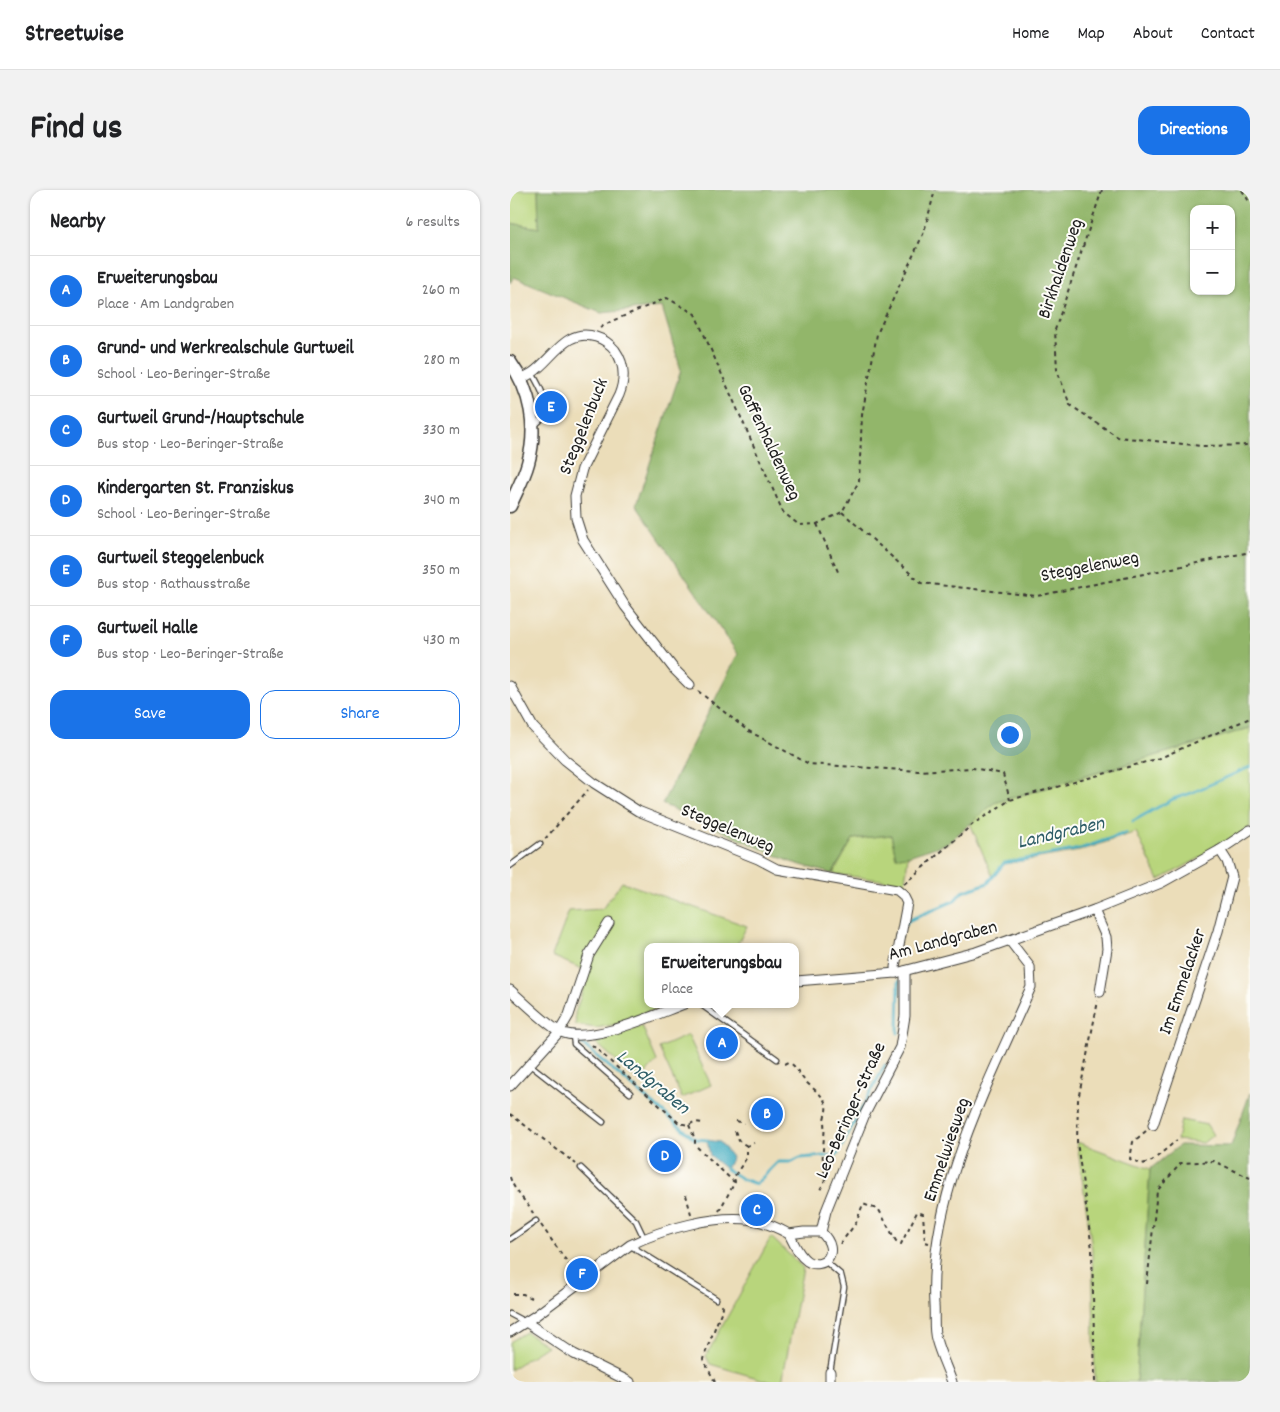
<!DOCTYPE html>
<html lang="en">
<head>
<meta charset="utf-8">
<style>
	:root { --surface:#fff; --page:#f2f2f2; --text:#202124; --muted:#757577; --line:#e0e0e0; --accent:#1a73e8 }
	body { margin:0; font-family:Dekko,sans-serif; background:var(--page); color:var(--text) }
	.controls { position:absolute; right:15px; top:15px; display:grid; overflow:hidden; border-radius:10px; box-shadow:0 1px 4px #0004 }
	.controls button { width:45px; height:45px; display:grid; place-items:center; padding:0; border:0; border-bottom:1px solid var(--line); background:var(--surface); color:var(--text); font:25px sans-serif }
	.you { position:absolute; left:499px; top:544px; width:18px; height:18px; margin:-12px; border:4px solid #fff; border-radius:50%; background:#1a73e8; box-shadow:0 0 0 8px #1a73e833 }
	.badge { display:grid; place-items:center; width:32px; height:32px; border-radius:50%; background:var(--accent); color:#fff; font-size:16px; font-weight:700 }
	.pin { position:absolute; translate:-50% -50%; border:2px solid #fff; box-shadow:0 1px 5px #0006 }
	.popup { position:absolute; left:134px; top:753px; width:155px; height:65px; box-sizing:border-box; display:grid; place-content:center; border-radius:10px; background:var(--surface); filter:drop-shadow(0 1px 4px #0005); font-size:16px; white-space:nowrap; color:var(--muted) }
	.popup b { font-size:19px; color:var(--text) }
	.popup::after { content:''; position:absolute; left:50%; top:100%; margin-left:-10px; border:10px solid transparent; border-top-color:var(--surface) }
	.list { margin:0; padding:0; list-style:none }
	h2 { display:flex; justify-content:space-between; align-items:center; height:65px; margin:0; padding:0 20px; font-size:21px }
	h2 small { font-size:16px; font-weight:400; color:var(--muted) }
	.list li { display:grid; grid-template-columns:32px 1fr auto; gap:15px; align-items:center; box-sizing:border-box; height:70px; padding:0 20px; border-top:1px solid var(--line) }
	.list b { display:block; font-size:19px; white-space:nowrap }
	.list p { margin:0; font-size:16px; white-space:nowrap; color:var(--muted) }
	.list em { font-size:16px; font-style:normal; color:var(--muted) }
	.actions { display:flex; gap:10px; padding:15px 20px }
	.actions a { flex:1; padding:11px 0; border:1px solid var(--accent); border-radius:15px; text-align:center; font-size:18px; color:var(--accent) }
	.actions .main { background:var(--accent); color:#fff }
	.map { position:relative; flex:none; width:740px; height:1192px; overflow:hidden; border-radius:15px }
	header { display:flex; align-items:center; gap:30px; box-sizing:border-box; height:70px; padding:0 25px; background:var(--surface); border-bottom:1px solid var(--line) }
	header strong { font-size:24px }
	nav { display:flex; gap:28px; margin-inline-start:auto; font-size:18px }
	.intro { display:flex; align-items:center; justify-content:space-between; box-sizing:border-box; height:120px; padding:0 30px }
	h1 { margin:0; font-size:35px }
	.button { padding:12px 22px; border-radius:15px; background:var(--accent); color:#fff; font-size:18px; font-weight:700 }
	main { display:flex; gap:30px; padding:0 30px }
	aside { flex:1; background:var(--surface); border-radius:15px; box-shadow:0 1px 4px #0004 }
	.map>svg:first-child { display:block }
	.green { fill:#b8d57b; stroke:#6a784c }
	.forest { fill:#92b66b; stroke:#576944; fill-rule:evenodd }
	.water { fill:#41abc0; stroke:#2e646e }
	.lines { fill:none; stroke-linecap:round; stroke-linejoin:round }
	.stream { stroke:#41abc0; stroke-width:3 }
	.lane-casing { stroke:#3b3934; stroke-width:7 }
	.street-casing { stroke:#3b3934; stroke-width:11 }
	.secondary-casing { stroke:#3b3934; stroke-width:15 }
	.path { stroke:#3b3934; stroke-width:2; stroke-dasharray:4 4; stroke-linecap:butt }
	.lane { stroke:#fff; stroke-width:4.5 }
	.street { stroke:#fff; stroke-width:9 }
	.secondary { stroke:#fff; stroke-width:12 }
	.labels { text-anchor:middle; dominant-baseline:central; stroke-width:4; stroke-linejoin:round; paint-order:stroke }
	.street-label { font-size:19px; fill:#1c1c1c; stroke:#fdfcf7 }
	.water-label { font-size:20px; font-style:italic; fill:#2d5c66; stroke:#fdfcf7 }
</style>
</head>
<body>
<header>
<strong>Streetwise</strong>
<nav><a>Home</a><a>Map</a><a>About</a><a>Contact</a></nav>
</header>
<div class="intro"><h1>Find us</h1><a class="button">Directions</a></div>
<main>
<aside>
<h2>Nearby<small>6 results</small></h2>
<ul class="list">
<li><span class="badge">A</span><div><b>Erweiterungsbau</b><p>Place · Am Landgraben</p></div><em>260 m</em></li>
<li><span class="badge">B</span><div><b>Grund- und Werkrealschule Gurtweil</b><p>School · Leo-Beringer-Straße</p></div><em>280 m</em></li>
<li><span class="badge">C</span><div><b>Gurtweil Grund-/Hauptschule</b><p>Bus stop · Leo-Beringer-Straße</p></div><em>330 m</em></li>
<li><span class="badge">D</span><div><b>Kindergarten St. Franziskus</b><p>School · Leo-Beringer-Straße</p></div><em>340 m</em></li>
<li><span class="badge">E</span><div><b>Gurtweil Steggelenbuck</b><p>Bus stop · Rathausstraße</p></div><em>350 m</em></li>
<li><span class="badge">F</span><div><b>Gurtweil Halle</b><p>Bus stop · Leo-Beringer-Straße</p></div><em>430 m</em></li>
</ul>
<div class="actions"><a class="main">Save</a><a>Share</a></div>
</aside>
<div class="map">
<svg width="740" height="1192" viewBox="0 0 740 1192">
	<rect width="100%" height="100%" fill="#fdfcf7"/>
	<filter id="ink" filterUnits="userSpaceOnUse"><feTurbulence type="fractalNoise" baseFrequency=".02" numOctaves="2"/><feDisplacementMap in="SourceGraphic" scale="10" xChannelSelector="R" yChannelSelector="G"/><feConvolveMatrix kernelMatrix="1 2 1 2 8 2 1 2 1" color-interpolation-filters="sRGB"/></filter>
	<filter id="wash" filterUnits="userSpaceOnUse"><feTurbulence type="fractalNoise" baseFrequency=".0096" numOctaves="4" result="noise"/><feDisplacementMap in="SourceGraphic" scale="20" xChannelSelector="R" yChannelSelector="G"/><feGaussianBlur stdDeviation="1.12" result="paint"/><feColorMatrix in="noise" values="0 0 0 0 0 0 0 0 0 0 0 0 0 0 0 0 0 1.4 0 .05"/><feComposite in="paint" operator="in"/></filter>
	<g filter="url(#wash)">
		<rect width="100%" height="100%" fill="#ebddb9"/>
		<g class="green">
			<polygon points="0,0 28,0 29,38 0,33"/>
			<polygon points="740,538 740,637 703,661 649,690 626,642 570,661 494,674 484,685 482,685 460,633 484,613"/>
			<polygon points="381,645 386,667 398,666 395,693 323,684 343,649"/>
			<polygon points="112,692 237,736 226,757 138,757 138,814 159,814 108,834 86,838 66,835 65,823 79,782 42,766 59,721 92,719"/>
			<polygon points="132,836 147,871 129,891 85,852"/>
			<polygon points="178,845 201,895 172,908 149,858"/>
			<polygon points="671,930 697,935 703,945 693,953 667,950"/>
			<polygon points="567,952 640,979 626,1192 585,1192 582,1059"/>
			<polygon points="261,1047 293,1078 272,1192 261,1192 200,1174 196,1166"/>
			<polygon points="16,1142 37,1156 0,1180 0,1152"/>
		</g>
		<g class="forest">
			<path d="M28,0h712v538l-256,75 -46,40 -40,13 -12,1 -5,-22 -38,4 -21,35 -41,-12 -129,-58 76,-150 -102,-149 45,-135 -19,-63 -61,6 -87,-36 -4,6v-60l29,5zM684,19h37v82h-37z"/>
			<polygon points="740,903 740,1192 626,1192 640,979 670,955 721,956"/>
		</g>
		<polygon class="water" points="197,950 210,952 222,967 216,979 200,966"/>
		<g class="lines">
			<g class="stream">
				<polyline points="623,631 663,609 681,603 740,577"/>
				<polyline points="397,733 397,731 444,711 452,702 478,693 494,673 570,659 616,643"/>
				<polyline points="388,843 389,791"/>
				<polyline points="70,852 185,949 197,950"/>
				<polyline points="216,979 232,989 246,994 268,972 282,972 290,968 327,965 375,875"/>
			</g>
		</g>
	</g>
	<g filter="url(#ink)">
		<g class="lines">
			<g class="lane-casing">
				<g id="lane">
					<path d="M22,183c7,12 18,30 11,44 -2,3 -6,6 -9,9"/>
					<polyline points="0,676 30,654"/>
					<polyline points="190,814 267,869"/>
					<polyline points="63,845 64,854 120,903"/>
					<polyline points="19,874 93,932"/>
					<polyline points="71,978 126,1031 134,1048"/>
					<polyline points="0,1049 26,1031"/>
					<polyline points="121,1056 206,1109"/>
					<polyline points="315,1071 331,1085 334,1097 320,1182"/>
					<polyline points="0,1124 15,1132"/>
				</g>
			</g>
			<g class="street-casing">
				<g id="street">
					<path d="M11,188c4,-1 8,-3 11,-5 21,-14 34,-46 64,-36 7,2 14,7 19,13 10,14 10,30 4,45l-37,74 -7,27 1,22 7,22 42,66 49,63 16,16"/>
					<polyline points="0,496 23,537 55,570 84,593 128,621 248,669 267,679 387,700 393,705 397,713 385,777 386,783"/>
					<polyline points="584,720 596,747 597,759 590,802"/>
					<polyline points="286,791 386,783 466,762 584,720 651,693 710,660 740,640"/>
					<path d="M0,800c12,10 39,37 51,42 29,13 93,-17 123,-28"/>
					<polyline points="0,896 49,842 59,825 79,765 99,733"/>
					<polyline points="643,935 708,741 722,687 717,671 710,660"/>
					<polyline points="311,1042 316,1021 355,924 390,857 395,826 395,781"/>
					<polyline points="16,1132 64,1164 120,1192"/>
					<path d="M0,1142l25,-16 95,-71c33,-16 86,-31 123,-25 12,2 25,8 36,14 5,9 9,21 18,27 15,10 36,-8 14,-29h-17l-15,2"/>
					<polyline points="320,1192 320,1182"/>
					<path d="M442,1192c-5,-14 -12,-28 -16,-43 -3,-10 -1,-23 -2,-34 -6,-108 54,-221 97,-318l-1,-20 -20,-26"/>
				</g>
			</g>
			<g class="secondary-casing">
				<path id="secondary" d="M0,172c21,29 28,66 18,101 -4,15 -12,29 -18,43"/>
			</g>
			<g class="path">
				<polyline points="592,0 545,140 547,180 560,215 608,247 692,256 740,255"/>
				<polyline points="732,0 740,13"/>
				<polyline points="90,138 102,131 157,108 185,124 273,322 289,335 307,334 332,322 349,291 352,225 367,144 414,42 425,0"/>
				<polyline points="332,322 411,393 527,406 740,362"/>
				<polyline points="307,334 329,384"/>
				<polyline points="188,501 237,540 299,574 408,581 463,578 493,584 500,610"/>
				<polyline points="35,649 78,600"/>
				<polyline points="394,694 463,634 500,610 650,568 740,528"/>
				<polyline points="82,855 169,933 179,935 184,932 195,933"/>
				<path d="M275,874l4,-2c8,5 11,14 17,20 7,7 15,11 19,20 3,8 0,11 -1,18 0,5 1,11 0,16 -1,15 -3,27 2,42l-6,12"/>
				<polyline points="0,924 66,974"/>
				<polyline points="226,931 234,933"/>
				<polyline points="179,935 185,949 185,955 224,992"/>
				<polyline points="225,941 229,951 237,956"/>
				<polyline points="636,941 623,952 620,969 632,974 642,971 667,950"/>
				<path d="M0,987c4,15 17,24 24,38"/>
				<polyline points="176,1005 181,1024"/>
				<polyline points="209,1021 225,992 224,987 237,967 237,956 244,953"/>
				<polyline points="31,1035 60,1076"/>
				<polyline points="330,1054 346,1033 353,1014 369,1020 386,1051 391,1054 407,1022 413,1024 415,1052 419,1053"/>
				<polyline points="637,1094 647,1001 671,973 704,971 740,988"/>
				<polyline points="3,1104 13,1104 22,1108"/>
				<polyline points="205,1192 193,1169 213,1117 211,1115"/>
				<polyline points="585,1192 582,1059 567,952 568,910 588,811"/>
			</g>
			<use href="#lane" class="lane"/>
			<use href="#street" class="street"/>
			<use href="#secondary" class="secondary"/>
		</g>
	</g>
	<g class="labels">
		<g class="street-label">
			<text transform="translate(552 79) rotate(-71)">Birkhaldenweg</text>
			<text transform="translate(75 237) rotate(-68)">Steggelenbuck</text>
			<text transform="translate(258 253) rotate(65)">Gaffenhaldenweg</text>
			<text transform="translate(580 378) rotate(-11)">Steggelenweg</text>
			<text transform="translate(217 640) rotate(23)">Steggelenweg</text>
			<text transform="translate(433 752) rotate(-15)">Am Landgraben</text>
			<text transform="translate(674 792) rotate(-71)">Im Emmelacker</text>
			<text transform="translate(342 921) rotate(-66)">Leo-Beringer-Straße</text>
			<text transform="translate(438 960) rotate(-71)">Emmelwiesweg</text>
		</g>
		<g class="water-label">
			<text transform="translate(551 644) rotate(-13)">Landgraben</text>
			<text transform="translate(142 893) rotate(40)">Landgraben</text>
		</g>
	</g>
</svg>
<div class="controls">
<button>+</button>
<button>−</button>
</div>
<div class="you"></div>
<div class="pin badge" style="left:212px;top:853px">A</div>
<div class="popup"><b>Erweiterungsbau</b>Place</div>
<div class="pin badge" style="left:257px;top:924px">B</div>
<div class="pin badge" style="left:247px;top:1020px">C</div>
<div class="pin badge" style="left:155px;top:966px">D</div>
<div class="pin badge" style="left:41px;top:217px">E</div>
<div class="pin badge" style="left:72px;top:1084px">F</div>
</div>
</main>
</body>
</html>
